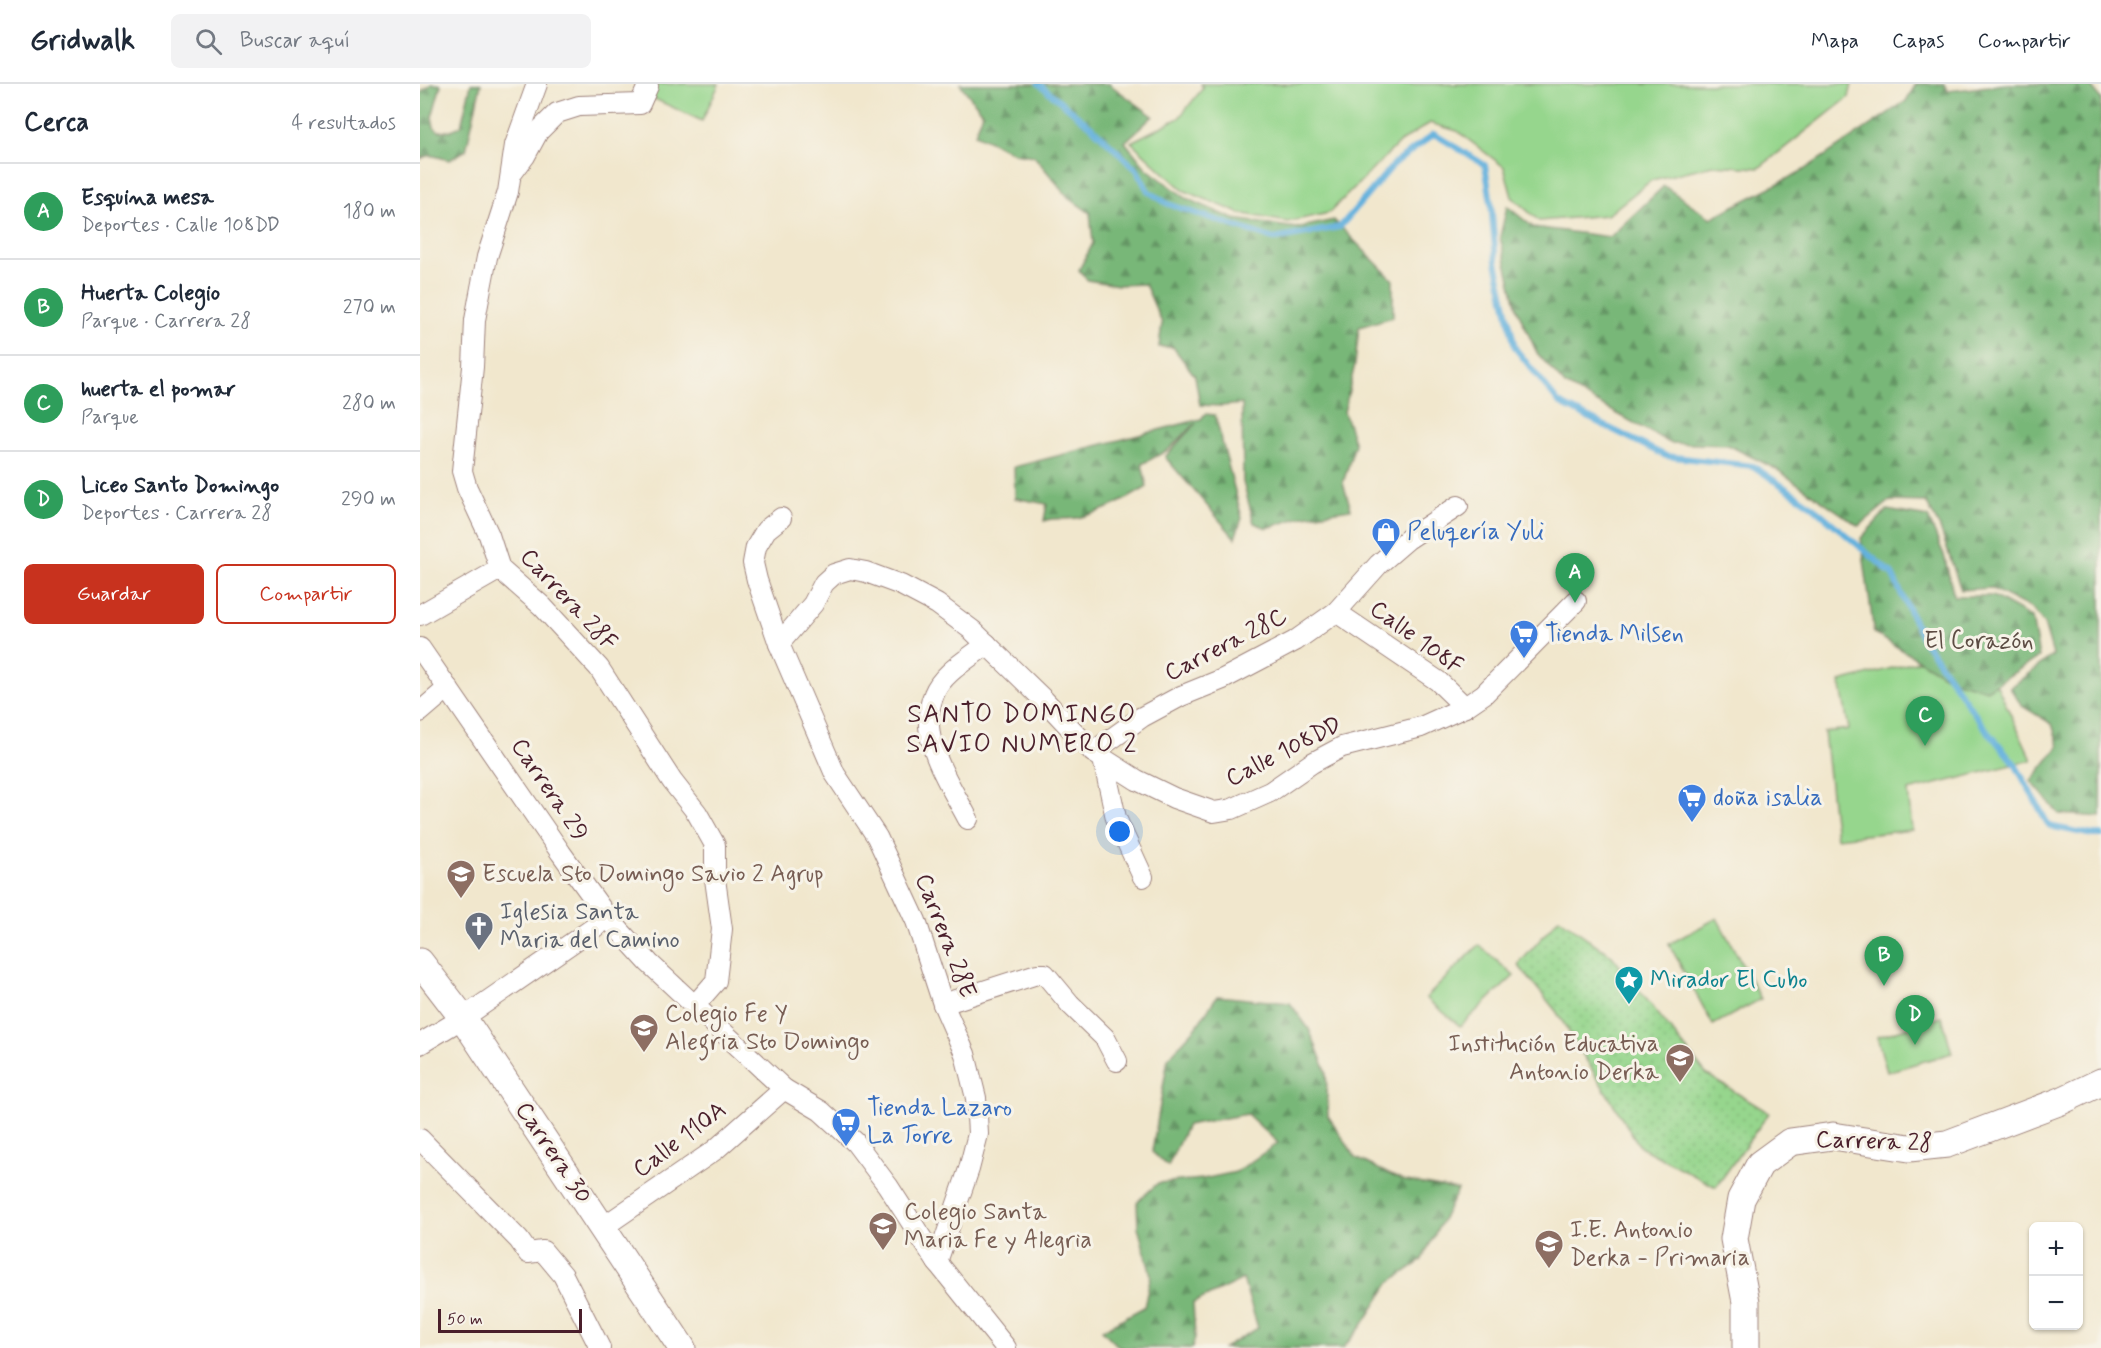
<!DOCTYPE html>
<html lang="es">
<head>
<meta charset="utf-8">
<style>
	:root { --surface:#fff; --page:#f2f2f3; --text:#1f2937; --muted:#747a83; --line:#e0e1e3; --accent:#c8321e }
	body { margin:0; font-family:Mynerve,sans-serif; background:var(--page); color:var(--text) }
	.controls { position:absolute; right:18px; bottom:18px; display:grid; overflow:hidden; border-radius:9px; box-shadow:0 2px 4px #0004 }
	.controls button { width:54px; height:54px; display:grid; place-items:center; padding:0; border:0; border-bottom:2px solid var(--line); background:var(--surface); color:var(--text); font:30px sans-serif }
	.scale { position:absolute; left:18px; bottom:15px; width:144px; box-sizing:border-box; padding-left:6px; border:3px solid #4a1f2b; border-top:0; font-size:16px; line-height:21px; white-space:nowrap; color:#4a1f2b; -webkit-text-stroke:4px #f7f3e8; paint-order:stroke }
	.you { position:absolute; left:700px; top:748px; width:21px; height:21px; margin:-15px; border:4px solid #fff; border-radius:50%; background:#1a73e8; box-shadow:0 0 0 9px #1a73e833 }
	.badge { display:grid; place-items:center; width:39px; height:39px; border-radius:50%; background:var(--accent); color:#fff; font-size:20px; font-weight:700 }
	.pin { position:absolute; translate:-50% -50px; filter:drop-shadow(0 2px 3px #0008) }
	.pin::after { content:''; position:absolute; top:32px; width:21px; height:18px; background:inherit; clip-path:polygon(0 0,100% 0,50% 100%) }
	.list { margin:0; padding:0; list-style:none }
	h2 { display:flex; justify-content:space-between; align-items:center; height:78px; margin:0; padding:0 24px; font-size:26px }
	h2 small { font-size:20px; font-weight:400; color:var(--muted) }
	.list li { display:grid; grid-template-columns:39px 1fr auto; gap:18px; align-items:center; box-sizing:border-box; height:96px; padding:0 24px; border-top:2px solid var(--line) }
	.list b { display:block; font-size:22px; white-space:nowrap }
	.list p { margin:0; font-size:20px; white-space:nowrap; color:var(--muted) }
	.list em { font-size:20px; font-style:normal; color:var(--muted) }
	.actions { display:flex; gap:12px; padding:18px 24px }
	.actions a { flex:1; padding:14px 0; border:2px solid var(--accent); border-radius:9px; text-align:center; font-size:21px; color:var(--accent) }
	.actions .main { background:var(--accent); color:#fff }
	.icon { flex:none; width:33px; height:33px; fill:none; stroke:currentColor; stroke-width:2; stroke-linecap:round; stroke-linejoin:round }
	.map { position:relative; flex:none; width:1681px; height:1264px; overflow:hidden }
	header { display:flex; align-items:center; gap:36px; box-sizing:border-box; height:84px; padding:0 30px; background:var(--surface); border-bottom:2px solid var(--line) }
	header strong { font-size:28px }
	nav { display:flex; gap:33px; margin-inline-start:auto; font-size:21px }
	.search { width:420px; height:54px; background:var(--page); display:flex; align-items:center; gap:15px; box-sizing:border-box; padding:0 21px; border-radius:9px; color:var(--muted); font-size:22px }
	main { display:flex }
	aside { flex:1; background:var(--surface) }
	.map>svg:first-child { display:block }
	.green { fill:#96d68d; stroke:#707a5c; stroke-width:1.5 }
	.forest { fill:url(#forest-firs); stroke:#616b52; stroke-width:1.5 }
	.park { fill:url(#park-dots); stroke:#707a5c; stroke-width:1.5 }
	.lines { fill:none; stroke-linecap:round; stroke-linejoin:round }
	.stream { stroke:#63b1dd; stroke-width:6 }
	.street-casing { stroke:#9e837c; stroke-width:22 }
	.secondary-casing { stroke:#9e837c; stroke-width:29 }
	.street { stroke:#fff; stroke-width:20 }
	.secondary { stroke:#fff; stroke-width:27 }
	.labels { text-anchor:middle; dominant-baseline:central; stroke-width:6; stroke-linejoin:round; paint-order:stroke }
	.shop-label { font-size:24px; fill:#366cbe; stroke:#f7f3e8; text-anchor:start }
	.street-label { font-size:24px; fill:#4a1f2b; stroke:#f7f3e8 }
	.park-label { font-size:24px; fill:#5d4d44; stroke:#f7f3e8 }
	.education-label { font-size:24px; fill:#785e54; stroke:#f7f3e8; text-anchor:start }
	.worship-label { font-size:24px; fill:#5b616d; stroke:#f7f3e8; text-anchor:start }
	.culture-label { font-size:24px; fill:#0d838f; stroke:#f7f3e8; text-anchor:start }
	.neighbourhood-label { font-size:26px; letter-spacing:1.5px; fill:#4a1f2b; stroke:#f7f3e8 }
</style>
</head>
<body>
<header>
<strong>Gridwalk</strong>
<div class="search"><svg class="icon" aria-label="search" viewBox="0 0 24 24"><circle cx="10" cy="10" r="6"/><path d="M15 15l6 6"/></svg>Buscar aquí</div>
<nav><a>Mapa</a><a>Capas</a><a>Compartir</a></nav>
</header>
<main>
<aside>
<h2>Cerca<small>4 resultados</small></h2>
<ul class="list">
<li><span class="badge" style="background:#2e9e5b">A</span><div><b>Esquina mesa</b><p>Deportes · Calle 108DD</p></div><em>180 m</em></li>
<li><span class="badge" style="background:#2e9e5b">B</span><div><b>Huerta Colegio</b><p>Parque · Carrera 28</p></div><em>270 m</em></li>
<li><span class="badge" style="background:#2e9e5b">C</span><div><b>huerta el pomar</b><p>Parque</p></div><em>280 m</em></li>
<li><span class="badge" style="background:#2e9e5b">D</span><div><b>Liceo Santo Domingo</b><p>Deportes · Carrera 28</p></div><em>290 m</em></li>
</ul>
<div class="actions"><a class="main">Guardar</a><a>Compartir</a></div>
</aside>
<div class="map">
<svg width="1681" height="1264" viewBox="0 0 1681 1264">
	<defs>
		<pattern id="forest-firs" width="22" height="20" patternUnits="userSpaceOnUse" patternTransform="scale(1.5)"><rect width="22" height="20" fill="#78b778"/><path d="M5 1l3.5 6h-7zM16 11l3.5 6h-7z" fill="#649463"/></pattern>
		<pattern id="park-dots" width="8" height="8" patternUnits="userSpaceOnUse" patternTransform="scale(1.5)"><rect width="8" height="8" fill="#96d68d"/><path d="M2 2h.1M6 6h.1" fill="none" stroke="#83b77a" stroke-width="1.8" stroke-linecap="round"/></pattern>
	</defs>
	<rect width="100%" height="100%" fill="#f7f3e8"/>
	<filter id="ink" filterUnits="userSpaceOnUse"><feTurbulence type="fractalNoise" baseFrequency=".0167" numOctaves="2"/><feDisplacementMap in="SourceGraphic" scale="12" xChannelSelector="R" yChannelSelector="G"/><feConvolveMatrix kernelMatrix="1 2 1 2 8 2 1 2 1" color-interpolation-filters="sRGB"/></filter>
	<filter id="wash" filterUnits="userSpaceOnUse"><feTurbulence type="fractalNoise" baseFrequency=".008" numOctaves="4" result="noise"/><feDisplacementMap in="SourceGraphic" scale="24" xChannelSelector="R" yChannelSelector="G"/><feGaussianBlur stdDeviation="1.35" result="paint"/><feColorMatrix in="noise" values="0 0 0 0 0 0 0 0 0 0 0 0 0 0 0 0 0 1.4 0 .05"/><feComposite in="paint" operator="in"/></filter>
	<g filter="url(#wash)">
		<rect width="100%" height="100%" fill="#f1e7cd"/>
		<g class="green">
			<polygon points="234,0 299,0 282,37 228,12"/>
			<polygon points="781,0 1432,0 1429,13 1339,84 1293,81 1232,96 1187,131 1119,137 1092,113 1084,83 1037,47 1010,39 980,58 909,129 867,138 819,129 763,106 711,58 759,34 783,4"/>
			<polygon points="1558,561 1612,676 1488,707 1492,746 1416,754 1404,648 1429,645 1420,598"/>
			<polygon points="1297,834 1341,915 1293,941 1249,860"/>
			<polygon points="1059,861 1094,892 1040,942 1006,914"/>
			<polygon points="1522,933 1532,969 1467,988 1457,953"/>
		</g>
		<g class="forest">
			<path d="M12,0l9,1 -9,32 2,10 5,4h10l12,-5 10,-42h10l-15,66 -16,10c-12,-2 -19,-8 -30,-1v-66z"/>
			<polygon points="540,0 689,0 733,32 705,58 726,84 766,114 814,135 876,144 914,136 973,196 973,233 939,243 935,280 924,328 935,360 923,399 931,425 884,432 847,444 834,439 823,398 822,320 801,322 780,321 775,292 753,263 739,263 742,239 725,200 698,201 667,196 659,186 673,159 670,129 649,114 614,72 594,69 555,50 563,29"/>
			<polygon points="1496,0 1524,0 1528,7 1587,0 1669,0 1681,15 1681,733 1639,730 1611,697 1639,662 1632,640 1602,622 1590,604 1633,571 1624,540 1612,525 1571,504 1541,506 1520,444 1506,418 1470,417 1439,442 1356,385 1308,361 1250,359 1145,301 1117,269 1097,225 1080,153 1087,122 1113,143 1190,153 1244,102 1291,134 1382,87 1486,17"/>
			<path d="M785,330l10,1 27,103 -7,20 -70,-81 31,-34 -28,27 -26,14 5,23c-21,13 -42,24 -66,30 -12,4 -23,-1 -37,4l3,-17 -32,-6 -1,-31 187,-48z"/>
			<polygon points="1467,426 1508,433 1524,471 1534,512 1573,512 1612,534 1619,573 1567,606 1530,595 1454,549 1441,454"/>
			<polygon points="797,912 870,919 889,945 906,987 908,1032 936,1074 981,1096 1038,1106 1001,1177 970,1198 941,1243 923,1264 804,1264 838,1244 823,1195 773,1219 775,1254 772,1264 700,1264 682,1246 724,1223 731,1191 718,1143 717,1118 738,1099 783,1095 816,1088 858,1059 827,1030 767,1041 748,1082 732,1068 748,974 777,942"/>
		</g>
		<polygon class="park" points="1139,834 1192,872 1286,990 1349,1029 1296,1103 1220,1063 1136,927 1098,881"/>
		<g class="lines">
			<polyline class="stream" points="619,0 673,44 717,86 728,107 748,120 854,155 920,143 975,79 1014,50 1065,81 1071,119 1076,178 1095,264 1139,319 1246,372 1333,382 1392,422 1472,490 1502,554 1561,639 1595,680 1629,742 1673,751 1681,751"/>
		</g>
	</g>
	<g filter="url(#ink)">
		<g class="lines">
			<g class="street-casing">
				<g id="street">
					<polyline points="117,0 95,61 88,108 67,173 61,204 55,236 53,283 42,387 47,404 69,451 80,485 122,522 179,584 252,697 277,729 295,761 295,795 302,845 296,897 275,921"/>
					<polyline points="93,88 105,72 118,48 137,29 159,22 220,20 228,2 226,0"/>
					<polyline points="361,434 346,446 336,463 333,479 337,496 359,560 415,690 457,753 496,837 523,920 545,970 556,1014 558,1050 549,1085 517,1178"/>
					<polyline points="916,528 1018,597 1045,623"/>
					<polyline points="0,531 80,485"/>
					<polyline points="359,560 393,520 404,499 414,490 430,485 446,488 481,501 517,520 552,546 624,616 673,668 717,696 754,714 794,728 812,725 850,708 892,679 922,663 1001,643 1045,623 1064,610 1156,517"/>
					<polyline points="0,564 141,769 188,834 229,879 364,1005 401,1027 435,1058 468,1102 517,1178 586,1264"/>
					<polyline points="0,628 28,604"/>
					<polyline points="673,668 722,633 761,612 803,595 875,557 916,528 959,480 988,455 1038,422"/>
					<polyline points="683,675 696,734 723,793"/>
					<path d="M548,735c-19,-37 -52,-81 -34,-125 8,-21 36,-36 53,-50"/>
					<polyline points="523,920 617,890 625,890 650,920 685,954 697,977"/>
					<polyline points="0,960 43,934 188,834"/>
					<polyline points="0,1055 99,1156 108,1169 123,1167 143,1191 180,1264"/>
					<polyline points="183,1143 295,1066 364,1005"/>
				</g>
			</g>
			<g class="secondary-casing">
				<g id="secondary">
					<polyline points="0,878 43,934 262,1264"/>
					<polyline points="1326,1264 1326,1218 1314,1155 1321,1115 1340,1080 1370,1058 1413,1052 1489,1064 1527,1060 1641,1017 1681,998"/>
				</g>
			</g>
			<use href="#street" class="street"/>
			<use href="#secondary" class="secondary"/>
		</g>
	</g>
	<defs>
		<g id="shop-pin" transform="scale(1.5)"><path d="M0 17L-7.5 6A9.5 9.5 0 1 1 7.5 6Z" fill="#3f7fe0" stroke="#f7f3e8"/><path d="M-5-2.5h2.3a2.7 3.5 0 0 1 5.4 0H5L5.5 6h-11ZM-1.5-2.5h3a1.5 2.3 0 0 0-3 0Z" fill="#fff"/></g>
		<g id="supermarket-pin" transform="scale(1.5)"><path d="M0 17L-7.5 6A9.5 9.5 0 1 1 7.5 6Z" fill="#3f7fe0" stroke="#f7f3e8"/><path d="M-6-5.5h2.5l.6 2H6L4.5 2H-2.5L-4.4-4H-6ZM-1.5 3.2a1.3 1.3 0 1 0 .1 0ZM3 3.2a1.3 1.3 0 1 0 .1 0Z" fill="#fff"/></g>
		<g id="school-pin" transform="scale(1.5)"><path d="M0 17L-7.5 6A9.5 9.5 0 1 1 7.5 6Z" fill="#8d6e63" stroke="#f7f3e8"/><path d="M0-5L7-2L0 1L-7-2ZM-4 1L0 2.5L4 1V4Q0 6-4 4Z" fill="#fff"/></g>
		<g id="church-pin" transform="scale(1.5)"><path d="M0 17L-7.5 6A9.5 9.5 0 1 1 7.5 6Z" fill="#6b7280" stroke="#f7f3e8"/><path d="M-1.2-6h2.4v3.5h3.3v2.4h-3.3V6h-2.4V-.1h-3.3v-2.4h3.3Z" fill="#fff"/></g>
		<g id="sight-pin" transform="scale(1.5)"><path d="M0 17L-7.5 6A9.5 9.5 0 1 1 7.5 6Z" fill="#0f9aa8" stroke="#f7f3e8"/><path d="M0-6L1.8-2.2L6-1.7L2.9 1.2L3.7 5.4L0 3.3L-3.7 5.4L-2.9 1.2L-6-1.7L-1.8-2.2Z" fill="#fff"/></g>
	</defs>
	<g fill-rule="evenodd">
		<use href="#shop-pin" x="966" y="448"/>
		<use href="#supermarket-pin" x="1104" y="550"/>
		<use href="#supermarket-pin" x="1272" y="714"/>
		<use href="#school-pin" x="41" y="790"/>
		<use href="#church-pin" x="59" y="842"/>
		<use href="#sight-pin" x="1209" y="896"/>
		<use href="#school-pin" x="224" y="944"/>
		<use href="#school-pin" x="1260" y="974"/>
		<use href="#supermarket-pin" x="426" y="1038"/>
		<use href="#school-pin" x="463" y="1142"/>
		<use href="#school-pin" x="1129" y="1160"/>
	</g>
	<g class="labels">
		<g class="shop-label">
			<text x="987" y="448">Peluqería Yuli</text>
			<text x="1125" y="550">Tienda Milsen</text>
			<text x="1293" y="714">doña isalia</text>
			<text x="447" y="1024">Tienda Lazaro<tspan x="447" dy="28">La Torre</tspan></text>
		</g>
		<g class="street-label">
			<text transform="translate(148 516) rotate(47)">Carrera 28F</text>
			<text transform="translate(996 554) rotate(36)">Calle 108F</text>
			<text transform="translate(806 561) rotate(-27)">Carrera 28C</text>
			<text transform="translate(864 668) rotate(-27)">Calle 108DD</text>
			<text transform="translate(129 706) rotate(56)">Carrera 29</text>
			<text transform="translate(525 852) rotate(69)">Carrera 28E</text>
			<text transform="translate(260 1056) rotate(-37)">Calle 110A</text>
			<text transform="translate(1454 1058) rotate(2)">Carrera 28</text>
			<text transform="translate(133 1069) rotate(56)">Carrera 30</text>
		</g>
		<g class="park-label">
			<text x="1559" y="557">El Corazón</text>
		</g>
		<g class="education-label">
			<text x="62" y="790">Escuela Sto Domingo Savio 2 Agrup</text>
			<text x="245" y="930">Colegio Fe Y<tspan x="245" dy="28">Alegria Sto Domingo</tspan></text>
			<text x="1239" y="960" text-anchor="end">Institución Educativa<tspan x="1239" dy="28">Antonio Derka</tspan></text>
			<text x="484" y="1128">Colegio Santa<tspan x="484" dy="28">Maria Fe y Alegria</tspan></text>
			<text x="1150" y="1146">I.E. Antonio<tspan x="1150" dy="28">Derka - Primaria</tspan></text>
		</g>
		<g class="worship-label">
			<text x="80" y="828">Iglesia Santa<tspan x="80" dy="28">Maria del Camino</tspan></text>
		</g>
		<g class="culture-label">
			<text x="1230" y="896">Mirador El Cubo</text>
		</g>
		<g class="neighbourhood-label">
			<text x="602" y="631">SANTO DOMINGO<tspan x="602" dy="30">SAVIO NUMERO 2</tspan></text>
		</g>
	</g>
</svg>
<div class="controls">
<button>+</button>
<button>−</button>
</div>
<div class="scale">50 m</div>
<div class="you"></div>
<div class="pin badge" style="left:1155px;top:519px;background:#2e9e5b">A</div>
<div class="pin badge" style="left:1464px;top:902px;background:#2e9e5b">B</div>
<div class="pin badge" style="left:1505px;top:662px;background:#2e9e5b">C</div>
<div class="pin badge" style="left:1495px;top:961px;background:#2e9e5b">D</div>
</div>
</main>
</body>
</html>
